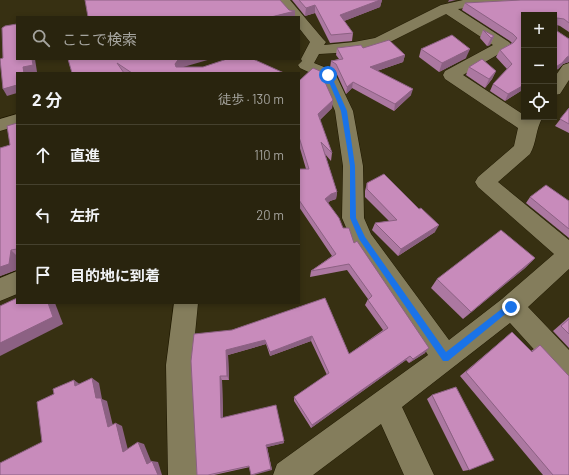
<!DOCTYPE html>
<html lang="ja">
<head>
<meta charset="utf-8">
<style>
	:root { --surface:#29240e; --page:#312c17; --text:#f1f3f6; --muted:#a5a49e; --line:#45412e }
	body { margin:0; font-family:Barlow,"Noto Sans JP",sans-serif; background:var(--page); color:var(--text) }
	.controls { position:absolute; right:12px; top:12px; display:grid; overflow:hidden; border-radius:0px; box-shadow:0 2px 6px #0003 }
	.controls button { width:36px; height:36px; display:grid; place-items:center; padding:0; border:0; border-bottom:1px solid var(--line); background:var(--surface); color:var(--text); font:20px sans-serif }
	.stop { position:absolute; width:12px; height:12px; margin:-9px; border:3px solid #1a73e8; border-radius:50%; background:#fff }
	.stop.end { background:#1a73e8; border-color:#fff; box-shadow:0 1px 4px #0008 }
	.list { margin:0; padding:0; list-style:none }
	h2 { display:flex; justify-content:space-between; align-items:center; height:52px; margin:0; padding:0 16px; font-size:17px }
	h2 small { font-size:13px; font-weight:400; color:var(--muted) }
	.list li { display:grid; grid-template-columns:26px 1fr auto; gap:12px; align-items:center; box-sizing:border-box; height:60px; padding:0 16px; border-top:1px solid var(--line) }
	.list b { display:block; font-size:15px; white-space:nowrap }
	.list em { font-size:13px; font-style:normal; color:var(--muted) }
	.icon { flex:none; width:22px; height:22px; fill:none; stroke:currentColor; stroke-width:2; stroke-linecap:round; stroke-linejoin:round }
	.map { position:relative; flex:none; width:569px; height:475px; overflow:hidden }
	.search { position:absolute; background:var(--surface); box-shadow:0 2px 6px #0003; left:16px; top:16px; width:284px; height:44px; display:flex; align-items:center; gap:10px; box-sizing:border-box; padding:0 14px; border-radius:0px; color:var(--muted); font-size:15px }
	.panel { position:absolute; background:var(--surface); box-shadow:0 2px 6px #0003; left:16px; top:72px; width:284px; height:232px; border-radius:0px }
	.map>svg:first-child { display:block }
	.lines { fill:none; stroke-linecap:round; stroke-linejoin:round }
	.minor-casing { stroke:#1f1800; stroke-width:1 }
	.minor { fill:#847d5c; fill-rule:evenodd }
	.wall { fill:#ac78a1 }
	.shaded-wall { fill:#8c6183 }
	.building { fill:#c88bbb; stroke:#8c6183 }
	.route { fill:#1a73e8 }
</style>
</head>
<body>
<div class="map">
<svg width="569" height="475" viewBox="0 0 569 475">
	<rect width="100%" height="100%" fill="#373012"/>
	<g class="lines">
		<g class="minor-casing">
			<g id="minor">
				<path d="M276,0h14l33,39 3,3 -2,3 30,-3 21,-4 66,-33 22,-5h72l-2,3c-25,6 -50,2 -75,6l51,33 3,3 -3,3 -46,27 61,40v2h19c-8,13 -6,25 -13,37l-32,28 71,58v29l-41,38 41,43v32l-9,-4 -50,-55 -108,84 32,68h-30l-23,-51 -68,51h-40l4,-11 151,-109 -77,-116 -9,-21 1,-52 -8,-55 -14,-33 -21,-10 -2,-3 4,-4 -1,-2 9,-17 -11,-14v-11h-9zM446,14l47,31 -48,26 -2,4 2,4 73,49 -4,18 -36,31 -3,5 3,5 76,67 -52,45 -53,41 -78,-106 -7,-16 -1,-52 -10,-55 -19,-40 -20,-8 5,-9 35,-2 30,-7z"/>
				<polygon points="569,63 569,80 560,94 554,95 554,78 563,65"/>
				<polygon points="17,114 17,126 0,131 0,119"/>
				<polygon points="17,271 17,294 0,301 0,278"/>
				<polygon points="174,303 198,303 192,365 198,475 168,475 166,365"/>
			</g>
		</g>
		<use href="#minor" class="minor"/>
	</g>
	<g class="wall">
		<polygon points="292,0 382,0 380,7 344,21 353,33 352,41 330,43 315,13 305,16"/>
		<polygon points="569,0 569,32 560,26 557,25 557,31 569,39 569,62 563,64 558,69 524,15 524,89 505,101 490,91 493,84 507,69 496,57 500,50 512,43 510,41 462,10 465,3"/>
		<polygon points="483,30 494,36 490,45 487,46 480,38"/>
		<polygon points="337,48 363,48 405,55 403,62 377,71 411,95 394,111 352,88 346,94 335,70 330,68 331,61 339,59 336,55"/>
		<polygon points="421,49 466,58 439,72 419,57"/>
		<polygon points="68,59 183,67 284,73 72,73"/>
		<polygon points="469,67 496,71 492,79 485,88 466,75"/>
		<polygon points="299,80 333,100 332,108 320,120 332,153 331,161 325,154 337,192 336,199 330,201 328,203 343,228 354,243 425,353 409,363 406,360 311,428 294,401 294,397 327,375 311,341 270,356 266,344 228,355 229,380 222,380 223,417 284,443 267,447 272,470 250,467 214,475 197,475 191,361 232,330 325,298 349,354 383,330 365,305 368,299 347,270 310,277 311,271 332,256 299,207 299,169 306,169 299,145"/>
		<polygon points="569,108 569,133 555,126"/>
		<polygon points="17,123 17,260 16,270 0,276 0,148 10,145"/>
		<polygon points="367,183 435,232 398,256 372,230 375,223 389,221 365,197 365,191"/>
		<polygon points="530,197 569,201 569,238 526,203"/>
		<polygon points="535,258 525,268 463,319 431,288 437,279"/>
		<polygon points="569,317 569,348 553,331"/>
		<polygon points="512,332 531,351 540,345 568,375 569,475 543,475 460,376"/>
		<polygon points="432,395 469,470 463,471 427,399"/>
	</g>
	<g class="shaded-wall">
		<polygon points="380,0 382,0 380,7 339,23 340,15"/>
		<polygon points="449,0 456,0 448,2"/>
		<polygon points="315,5 315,13 305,16 306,8"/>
		<polygon points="295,11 295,17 271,17"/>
		<polygon points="494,36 490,45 487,46 491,38"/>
		<polygon points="470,49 466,58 439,72 442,63"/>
		<polygon points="405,55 403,62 368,74 370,67"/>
		<polygon points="569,56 569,62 563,64 558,69 554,72 554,68 567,57"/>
		<polygon points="32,59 35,59 37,72 31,73 24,73 23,67"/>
		<polygon points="180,59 211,59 180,68 177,72 175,64 178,60"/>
		<polygon points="496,71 492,79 485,88 489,79"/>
		<polygon points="353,82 352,88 346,94 347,87"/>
		<polygon points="17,85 17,93 7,96 3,89"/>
		<polygon points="524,85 524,89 505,101 508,94"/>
		<polygon points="413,89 411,95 394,111 395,104"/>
		<polygon points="333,100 332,108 317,122 318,114"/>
		<polygon points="337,192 336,199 330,201 324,206 325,199 331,194"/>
		<polygon points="439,225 435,232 398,256 401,249"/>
		<polygon points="11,250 17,256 16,270 0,276 0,267"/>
		<polygon points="535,258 525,268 463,319 471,312"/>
		<polygon points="48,303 55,303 63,324 0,356 0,343"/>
		<polygon points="312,336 311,341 270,356 270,352"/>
		<polygon points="265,340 266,344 228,355 229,380 227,376 226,350"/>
		<polygon points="429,348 425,353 409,363 413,359"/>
		<polygon points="410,356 406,360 311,428 312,425"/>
		<polygon points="220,376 222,380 223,420 221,418"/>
		<polygon points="92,378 99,383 102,399 107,401 114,430 108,427 96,398"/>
		<polygon points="74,380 81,385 75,386"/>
		<polygon points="116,423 122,426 129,454 123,452"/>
		<polygon points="284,441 284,443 267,447 272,470 254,475 251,475 266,445"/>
		<polygon points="138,442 144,444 153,466 147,464"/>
		<polygon points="152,461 158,462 162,475 158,475"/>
	</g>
	<g class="building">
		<polygon points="85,0 280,0 289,10 295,11 271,17 88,17"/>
		<polygon points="299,0 380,0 340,15 353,33 331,35 315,5 306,8"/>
		<polygon points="521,0 569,0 569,23 564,19 557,18 557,31 569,39 569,56 567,57 562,63 554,68 554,15 524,15 524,85 508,94 493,84 512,64 500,50 513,43 517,38 513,34 465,3"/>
		<polygon points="17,24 17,59 32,59 33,65 23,67 24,73 17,73 17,85 3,89 0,59 3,58 2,28 5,26"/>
		<polygon points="483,30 494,36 491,38"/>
		<polygon points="452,35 470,49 442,63 421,49"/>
		<polygon points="389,40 405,55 370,67 413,89 395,104 353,82 347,87 336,64 331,61 343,59 337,48 361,45 363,48"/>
		<polygon points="68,59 180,59 178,60 175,64 176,67 203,67 227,59 253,59 284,73 132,73 117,63 124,73 72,73"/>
		<polygon points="482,59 496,71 489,79 469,67"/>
		<polygon points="313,68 320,71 333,100 318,114 332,153 321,142 337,192 331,194 325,199 339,218 343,228 349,228 354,243 357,241 429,348 413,359 410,356 312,425 294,397 329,373 312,336 270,352 265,340 226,350 227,376 220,376 221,418 276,405 284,441 266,445 271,469 251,475 249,466 208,475 197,475 191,361 194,334 232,330 325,298 349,354 388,328 368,300 372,296 349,264 311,271 336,254 299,200 299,169 309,169 299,137 299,80 300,80"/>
		<polygon points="569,108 569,124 560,119"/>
		<polygon points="17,123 17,249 11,250 9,264 0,267 0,148 10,145 7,126"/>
		<polygon points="384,174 419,209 421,208 439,225 401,249 375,223 397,220 367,189 367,183"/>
		<polygon points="546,185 569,201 569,229 530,197"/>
		<polygon points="501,230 535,258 471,312 437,279"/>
		<polygon points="17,298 17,303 48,303 53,317 0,343 0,306"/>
		<polygon points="569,319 569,334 561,326"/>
		<polygon points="512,332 532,352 540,345 568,375 569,376 569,475 553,475 466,372"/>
		<polygon points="92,378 96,398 101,398 108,427 116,423 123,452 138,442 147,464 152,461 158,475 0,475 0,463 42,442 37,402 54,394 53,389 74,380 75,386"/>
		<polygon points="456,387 494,460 469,470 432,395"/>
	</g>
	<polygon class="route" points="328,74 331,75 347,111 355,166 356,218 365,237 446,352 508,304 511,303 514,307 448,361 443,361 359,239 350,218 350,166 341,111 326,75"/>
</svg>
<div class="controls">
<button>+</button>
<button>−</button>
<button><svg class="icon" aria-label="locate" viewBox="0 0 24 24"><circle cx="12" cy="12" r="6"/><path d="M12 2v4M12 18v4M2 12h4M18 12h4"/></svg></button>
</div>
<div class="stop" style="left:328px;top:75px"></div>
<div class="stop end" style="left:511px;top:307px"></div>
<div class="search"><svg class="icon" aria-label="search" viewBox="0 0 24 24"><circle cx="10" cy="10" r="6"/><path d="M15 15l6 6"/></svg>ここで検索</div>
<section class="panel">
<h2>2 分<small>徒歩 · 130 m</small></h2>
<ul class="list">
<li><svg class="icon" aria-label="ahead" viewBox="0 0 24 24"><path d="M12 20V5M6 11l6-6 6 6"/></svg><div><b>直進</b></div><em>110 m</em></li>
<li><svg class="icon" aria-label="left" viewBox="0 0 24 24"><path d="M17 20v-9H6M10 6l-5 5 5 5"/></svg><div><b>左折</b></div><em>20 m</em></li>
<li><svg class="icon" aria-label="arrive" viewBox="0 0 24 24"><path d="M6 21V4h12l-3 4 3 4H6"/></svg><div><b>目的地に到着</b></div></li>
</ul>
</section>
</div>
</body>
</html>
